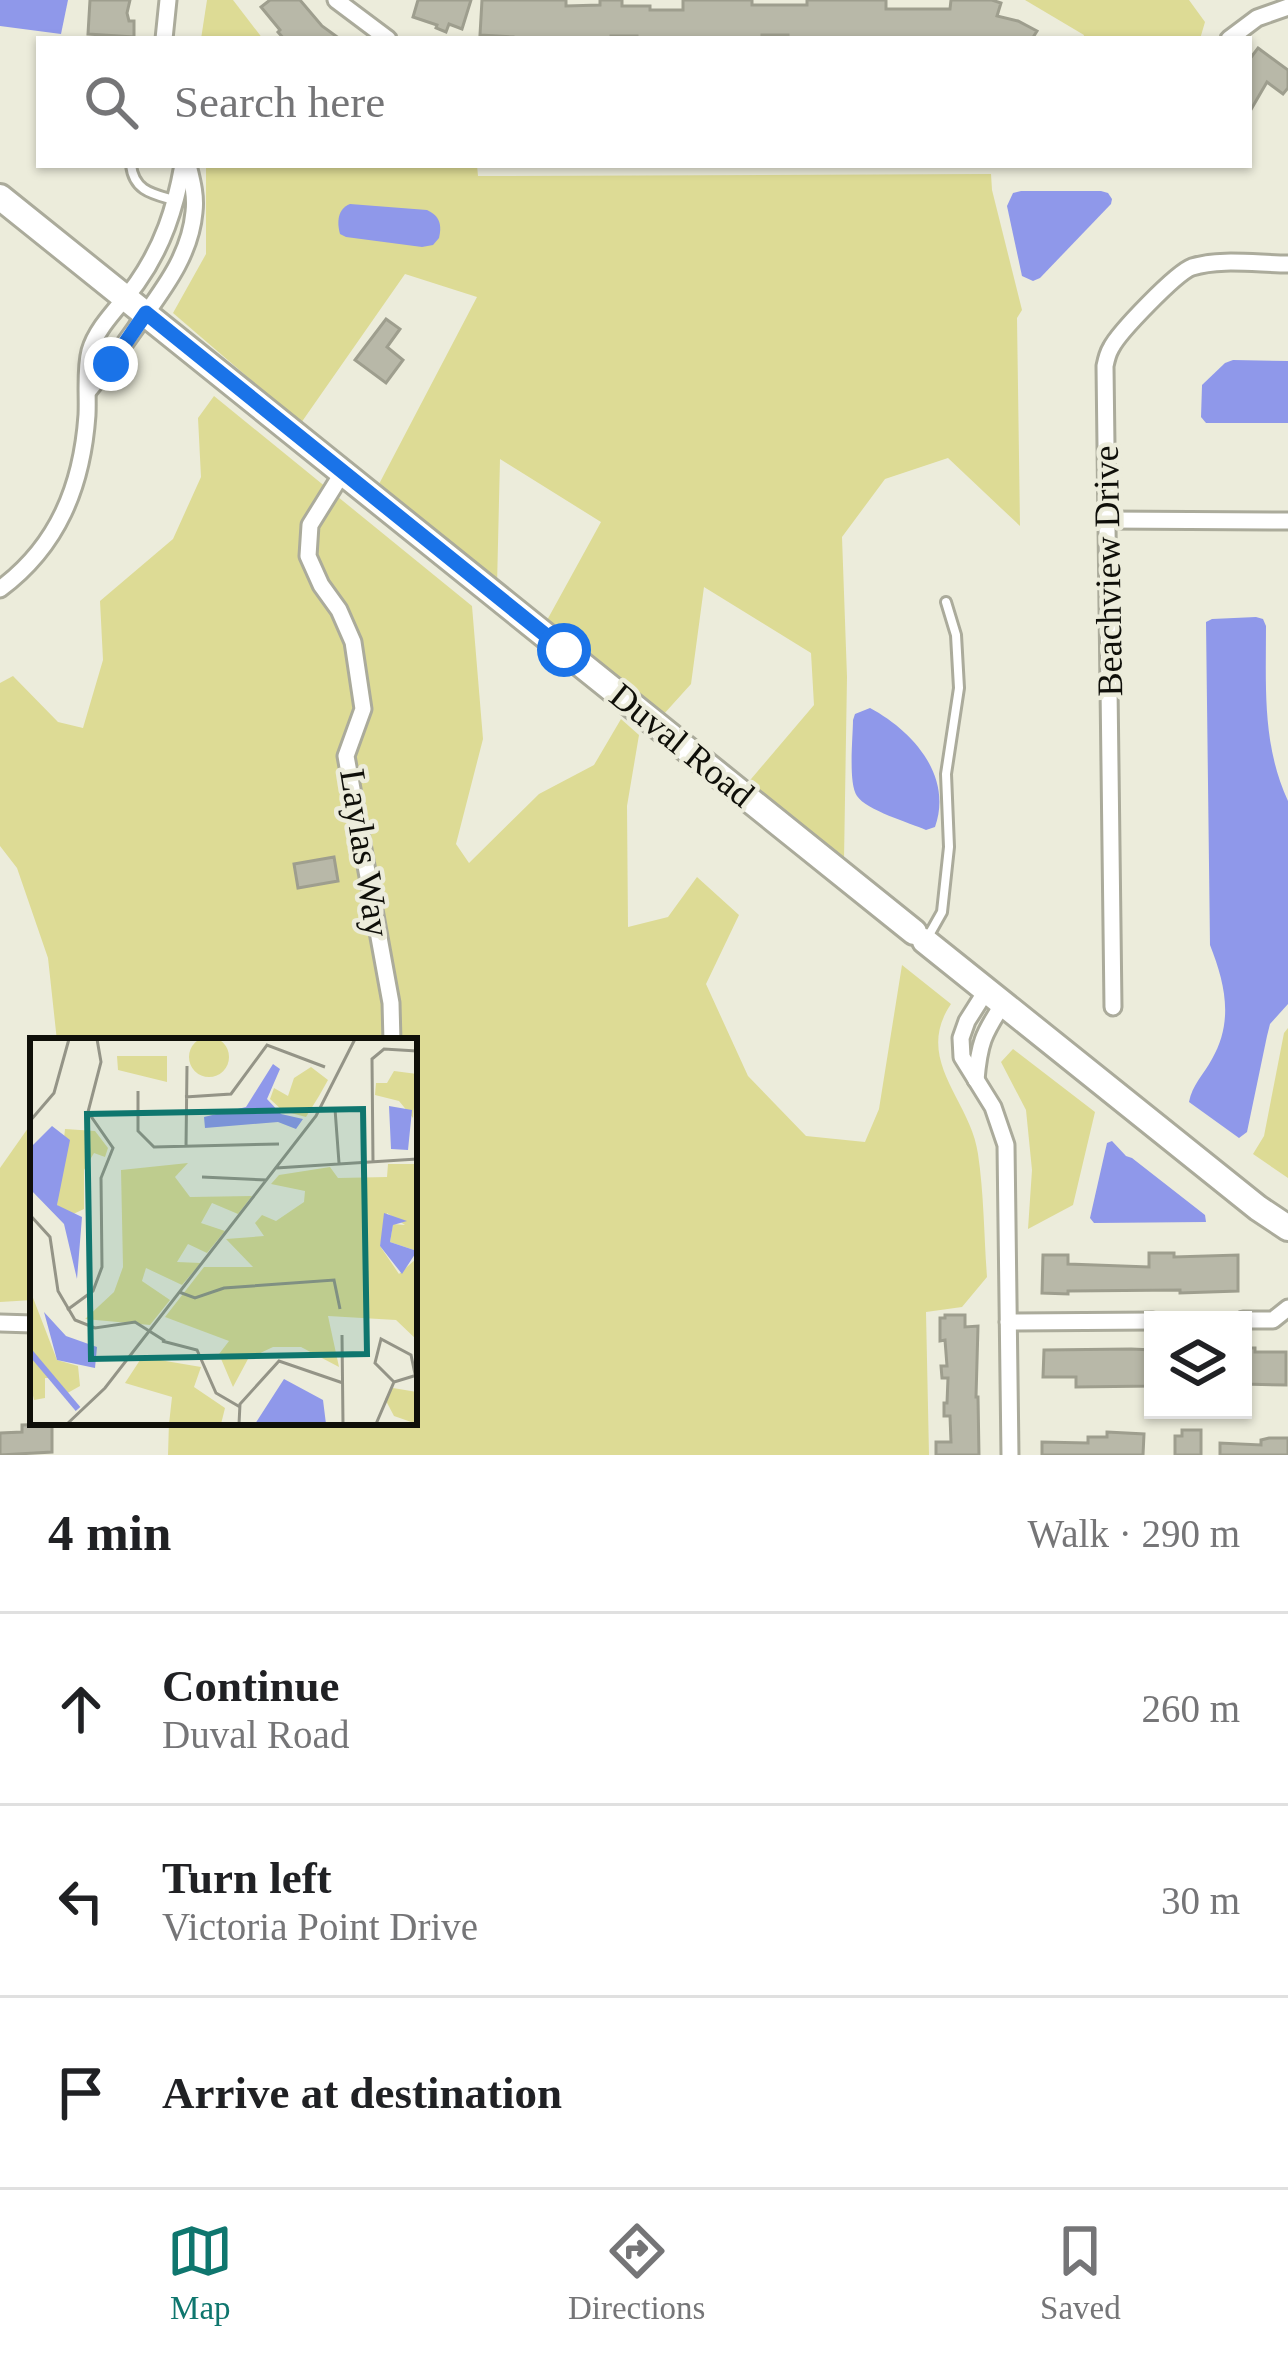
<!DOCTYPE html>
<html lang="en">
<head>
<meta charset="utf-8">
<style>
	:root { --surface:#fff; --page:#f2f2f2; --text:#202124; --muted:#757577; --line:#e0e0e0; --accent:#0f766e }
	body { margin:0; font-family:Georgia,serif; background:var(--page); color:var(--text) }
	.controls { position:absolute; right:36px; bottom:36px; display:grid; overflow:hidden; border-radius:0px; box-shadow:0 3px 9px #0004 }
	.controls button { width:108px; height:108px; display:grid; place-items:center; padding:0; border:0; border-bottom:3px solid var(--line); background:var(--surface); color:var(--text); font:60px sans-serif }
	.stop { position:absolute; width:36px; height:36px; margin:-27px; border:9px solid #1a73e8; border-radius:50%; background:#fff }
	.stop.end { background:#1a73e8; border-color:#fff; box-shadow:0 3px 12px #0008 }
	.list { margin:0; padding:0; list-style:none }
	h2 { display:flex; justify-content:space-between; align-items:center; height:156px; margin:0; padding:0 48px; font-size:51px }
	h2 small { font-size:39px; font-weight:400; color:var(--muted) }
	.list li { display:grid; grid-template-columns:78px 1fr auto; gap:36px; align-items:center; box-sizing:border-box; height:192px; padding:0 48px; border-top:3px solid var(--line) }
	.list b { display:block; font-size:45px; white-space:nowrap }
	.list p { margin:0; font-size:39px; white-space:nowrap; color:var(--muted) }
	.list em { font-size:39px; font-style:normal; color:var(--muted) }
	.icon { flex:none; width:66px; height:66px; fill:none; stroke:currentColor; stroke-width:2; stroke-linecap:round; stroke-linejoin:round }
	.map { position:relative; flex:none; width:1288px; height:1455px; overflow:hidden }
	.search { position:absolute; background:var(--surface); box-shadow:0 3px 9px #0004; left:36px; right:36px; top:36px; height:132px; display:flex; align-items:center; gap:30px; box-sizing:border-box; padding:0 42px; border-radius:0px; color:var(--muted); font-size:45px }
	.sheet { height:732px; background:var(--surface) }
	nav { display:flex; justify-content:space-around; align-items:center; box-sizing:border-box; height:168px; border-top:3px solid var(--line); background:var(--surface); font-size:33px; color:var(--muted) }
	nav a { display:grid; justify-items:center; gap:6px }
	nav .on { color:var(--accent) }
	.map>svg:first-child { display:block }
	.green { fill:#dddb95 }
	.water { fill:#8f98ea }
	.building { fill:#b8b8a8; stroke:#9e9e8e; stroke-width:3 }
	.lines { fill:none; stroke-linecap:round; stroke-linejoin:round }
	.lane-casing { stroke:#abab9b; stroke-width:14 }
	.street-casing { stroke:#abab9b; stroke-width:21 }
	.primary-casing { stroke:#abab9b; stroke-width:30 }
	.lane { stroke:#fff; stroke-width:8 }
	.street { stroke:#fff; stroke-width:15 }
	.primary { stroke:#fff; stroke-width:24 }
	.route { stroke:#1a73e8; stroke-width:15 }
	.labels { text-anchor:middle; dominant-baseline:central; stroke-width:9; stroke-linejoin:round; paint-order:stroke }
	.street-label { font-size:36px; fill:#0f0f09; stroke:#ececdb }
	.inset-river { fill:none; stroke:#8f98ea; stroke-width:6 }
	.inset-road { fill:none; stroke:#949487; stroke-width:3 }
	.view { fill:#0f766e; fill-opacity:0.15; stroke:#0f766e; stroke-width:6 }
	.inset-edge { fill:none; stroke:#0f0f09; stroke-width:6 }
</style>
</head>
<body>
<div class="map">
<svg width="1288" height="1455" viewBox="0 0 1288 1455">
	<rect width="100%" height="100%" fill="#ececdb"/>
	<g class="green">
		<polygon points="207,0 233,0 263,39 201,39"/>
		<polygon points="1025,0 1189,0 1205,22 1200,39 1083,39 1084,35"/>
		<polygon points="206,165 477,165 478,176 991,174 992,190 1022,310 1017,318 1020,526 948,458 885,479 842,537 847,677 844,860 746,785 814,705 811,653 704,587 691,684 663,715 546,622 601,522 500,459 497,586 378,486 477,297 405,274 301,423 173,313 206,254"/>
		<path d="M214,396l258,210 11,133 -27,105 13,19 70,-69 55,-29 27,-46 18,16 -12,71 1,121 40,-10 29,-40 42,38 -33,69 42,92 58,60 59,6 14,-33 23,-144 49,39c-38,56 20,96 27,150 6,40 6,83 9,123l-25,30 -36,5 3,143h-761l1,-33h245v-381h-357l-9,-83 -31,-90 -17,-22v-163l13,-7 45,46 25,6 20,-68 -3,-59 73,-62 28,-62 -3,-59z"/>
		<polygon points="1288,1028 1288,1178 1253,1154 1264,1136 1284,1033"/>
		<polygon points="1013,1049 1095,1112 1073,1205 1028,1229 1032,1170 1026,1110 1001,1062"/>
		<polygon points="33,1121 33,1300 0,1302 0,1168"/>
	</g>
	<g class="water">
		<polygon points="0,0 68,0 61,34 0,26"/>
		<polygon points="1021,191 1101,191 1108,193 1112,199 1111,204 1040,278 1033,281 1022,276 1007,206 1013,193"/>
		<path d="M350,204l77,6c13,6 15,15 12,28l-6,7 -11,2 -76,-10 -6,-3c-3,-11 -3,-25 10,-30z"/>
		<polygon points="1233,360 1288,361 1288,423 1206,423 1201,417 1202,385 1225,363"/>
		<path d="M1256,617l7,2 3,7c0,60 -4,119 22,175v203l-18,20 -3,12 -20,96 -8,6 -50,-36c3,-17 15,-28 23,-43 22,-38 13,-76 -2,-114l-4,-323 6,-3z"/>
		<path d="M870,708c43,23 83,68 65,119l-9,3c-16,-7 -60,-20 -69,-34 -9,-13 -4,-59 -4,-76l2,-6z"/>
		<polygon points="1112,1141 1126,1156 1132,1158 1205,1215 1206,1222 1094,1223 1090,1218 1107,1143"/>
	</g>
	<g class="building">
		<polygon points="90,0 130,0 127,13 129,21 134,21 134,37 88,34"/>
		<polygon points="270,0 300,0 322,26 340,39 284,39 278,32 280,30 261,7"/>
		<polygon points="418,0 471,0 462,29 449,24 446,32 436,28 437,25 413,17"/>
		<polygon points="482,0 566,0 566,6 600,5 600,0 622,0 622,6 650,6 650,10 683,10 683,0 752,0 752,5 807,5 807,0 886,0 886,9 950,9 951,0 992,0 1001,3 997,16 1018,21 1037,31 1032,39 788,39 788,35 762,35 762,39 637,39 637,36 611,36 611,39 513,39 513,37 480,35"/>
		<polygon points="1258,48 1288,70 1288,88 1283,94 1267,82 1249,113 1249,60"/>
		<polygon points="386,319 400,329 387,347 403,360 386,383 355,360"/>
		<polygon points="334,857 338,881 298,888 294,864"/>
		<polygon points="1149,1253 1174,1253 1174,1257 1238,1255 1238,1291 1180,1293 1180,1290 1068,1291 1068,1294 1042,1293 1043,1255 1068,1255 1068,1264 1149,1267"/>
		<polygon points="945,1315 965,1315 965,1327 978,1326 976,1397 978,1397 979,1455 936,1455 936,1442 951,1442 950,1416 944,1416 944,1403 947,1403 948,1378 942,1378 941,1366 947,1366 945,1340 940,1341 940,1318 945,1318"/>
		<polygon points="1243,1348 1255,1348 1255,1352 1286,1352 1286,1385 1243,1384"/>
		<polygon points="1131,1349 1153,1350 1153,1386 1076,1387 1076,1377 1043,1377 1044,1350"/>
		<polygon points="52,1424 52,1452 0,1455 0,1433 22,1432 22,1425"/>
		<polygon points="1182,1430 1201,1430 1201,1455 1175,1455 1175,1436 1182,1436"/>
		<polygon points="1107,1432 1144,1434 1143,1455 1042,1455 1042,1442 1088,1443 1088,1437 1107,1437"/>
		<polygon points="1269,1438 1288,1438 1288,1455 1220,1455 1220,1443 1261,1445 1261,1440"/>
	</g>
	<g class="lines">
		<g class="lane-casing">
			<g id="lane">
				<path d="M131,165c3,27 23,29 46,36"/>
				<polyline points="929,935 942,912 949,847 946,774 959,688 956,635 946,602"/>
			</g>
		</g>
		<g class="street-casing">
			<g id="street">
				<polyline points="336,0 388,39"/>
				<polyline points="164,39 168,0"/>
				<polyline points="1229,39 1257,18 1288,7"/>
				<path d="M89,390c17,-20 31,-40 46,-61 25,-36 55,-71 59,-117 2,-16 -2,-31 -6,-47"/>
				<polyline points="343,472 310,525 308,556 321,585 339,610 353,642 363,709 346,756 391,1003 392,1041"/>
				<polyline points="1107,520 1288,521"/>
				<path d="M0,589c58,-43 82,-103 87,-174 1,-20 -2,-45 3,-64 7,-25 32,-47 47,-68 26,-37 38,-74 46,-118"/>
				<polyline points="986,991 967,1021 961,1038 962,1057 993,1107 1006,1145 1010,1455"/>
				<path d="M1113,1007l-8,-641c1,-5 3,-13 6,-18 8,-16 65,-75 81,-81 28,-9 66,-3 96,-3"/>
				<path d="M976,1080c3,-36 7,-46 27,-76"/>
				<polyline points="1243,1320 1273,1320 1288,1308"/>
				<polyline points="1008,1322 1153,1321"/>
				<polyline points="0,1323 33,1324"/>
			</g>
		</g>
		<g class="primary-casing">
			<g id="primary">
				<polyline points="0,197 914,932"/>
				<polyline points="925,941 1258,1208 1288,1228"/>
			</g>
		</g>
		<use href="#lane" class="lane"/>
		<use href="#street" class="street"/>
		<use href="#primary" class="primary"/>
	</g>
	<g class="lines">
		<polyline class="route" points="111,364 146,313 564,650"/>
	</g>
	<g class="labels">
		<g class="street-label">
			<text transform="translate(1108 571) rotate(-91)">Beachview Drive</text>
			<text transform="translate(682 745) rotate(39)">Duval Road</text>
			<text transform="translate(365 853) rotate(81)">Laylas Way</text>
		</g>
	</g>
	<g transform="translate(30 1038)">
		<rect width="387" height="387" fill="#ececdb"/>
		<path d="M159 19a20 20 0 1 1 40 0a20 20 0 1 1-40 0ZM87,18h50v26l-49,-12zM281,29l17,13 -9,16 -13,21 -23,-6 -13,-12 4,-11 14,8 6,-18zM364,33l23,3 -4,44 -14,-17 -24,-6 1,-12h11zM35,91l30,2 13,17 -3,9 -11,-4 -10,17v39l-15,7 -12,-11zM158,125l-13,14 15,20 62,-1 -14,18 -26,-11 -11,20 24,8 -18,22 -19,-9 -11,18 24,1 -19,22 -36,-17 -4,13 28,19 -20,25 -65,-6 29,-27 9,-25 -2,-97zM358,126h29v87l-27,-9 3,-18 12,1 -18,-12 -7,33 19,28 18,-16v82l-21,-20 -68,-4 11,51 -38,-20h-28l-25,12 -15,28 -14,-33 10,-13 -64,-24 39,-50h49l-27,-28 38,-3 -9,-13 7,-8 14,6 28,-19 1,-11 -34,-7 8,-9 51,-8 8,11 49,-1zM0,199v53l27,70 21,6 2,20 -16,9 -9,-17h-10v20l-11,2 -4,-18zM112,319l59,10 -7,20 31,21 -4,16h-52l3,-27 -47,-14zM363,350l24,4v32l-23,-8 -9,-17z" fill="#dddb95"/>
		<path d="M243,26l7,5 -13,30 14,15 22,5 -7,10 -18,-7 -73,6 -1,-11 42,-10zM359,68l23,4 -4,40 -17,-1zM22,88l18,14 -13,65 25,12 -5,62 -13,-55 -34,-35v-41zM354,175l23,8 -14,4 -3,17 27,9 -15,23 -22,-28zM14,274l22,24 31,11 -2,21 -38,-8zM254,341l39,21 3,24h-71z" fill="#8f98ea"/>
		<path class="inset-river" d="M0,314l48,57"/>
		<path class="inset-road" d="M108,53v40l16,16 125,-3M155,59l46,-3 36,-49 58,22M305,71l4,54M0,83l24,-28 15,-54M156,109l1,-81M343,124l-1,-103 12,-10 33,2M246,130l141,-9M172,139l65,3M0,177l20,22 8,54 17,29 20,8 40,-6 30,19M149,254l16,6 29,-10 110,-8 6,29M37,272l26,-19 9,-24 -1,-89 12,-30 -25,-36 13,-50 -4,-23M312,297l1,89M132,303l35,9 19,43 24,14M364,344l-19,-19 6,-24 30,16 4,19M37,386l38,-36 211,-272 39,-77M209,386l1,-20 39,-43 64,22M346,386l18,-42 23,-7"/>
		<path class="view" d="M333,71l4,245 -276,5 -4,-245z"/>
		<rect width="387" height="387" class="inset-edge"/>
	</g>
</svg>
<div class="controls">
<button><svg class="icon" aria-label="layers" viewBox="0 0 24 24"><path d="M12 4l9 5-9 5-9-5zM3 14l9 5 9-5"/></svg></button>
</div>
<div class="stop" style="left:564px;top:650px"></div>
<div class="stop end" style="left:111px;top:364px"></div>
<div class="search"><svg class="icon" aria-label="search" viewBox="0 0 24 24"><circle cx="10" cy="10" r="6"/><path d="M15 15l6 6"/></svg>Search here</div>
</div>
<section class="sheet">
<h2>4 min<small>Walk · 290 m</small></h2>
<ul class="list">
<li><svg class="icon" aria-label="ahead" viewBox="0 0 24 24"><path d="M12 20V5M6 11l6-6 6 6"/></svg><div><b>Continue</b><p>Duval Road</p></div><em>260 m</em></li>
<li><svg class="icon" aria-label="left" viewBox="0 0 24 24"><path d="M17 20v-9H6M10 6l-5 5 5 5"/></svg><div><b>Turn left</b><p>Victoria Point Drive</p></div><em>30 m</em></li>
<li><svg class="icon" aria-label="arrive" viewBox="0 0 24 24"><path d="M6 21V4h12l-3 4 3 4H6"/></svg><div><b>Arrive at destination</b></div></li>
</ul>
</section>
<nav>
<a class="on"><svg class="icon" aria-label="map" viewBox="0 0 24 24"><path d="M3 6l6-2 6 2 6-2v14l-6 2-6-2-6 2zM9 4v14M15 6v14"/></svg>Map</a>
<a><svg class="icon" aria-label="directions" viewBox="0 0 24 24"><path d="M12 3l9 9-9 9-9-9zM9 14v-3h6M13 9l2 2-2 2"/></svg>Directions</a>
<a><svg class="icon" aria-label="saved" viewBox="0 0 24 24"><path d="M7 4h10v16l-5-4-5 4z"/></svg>Saved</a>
</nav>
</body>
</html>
